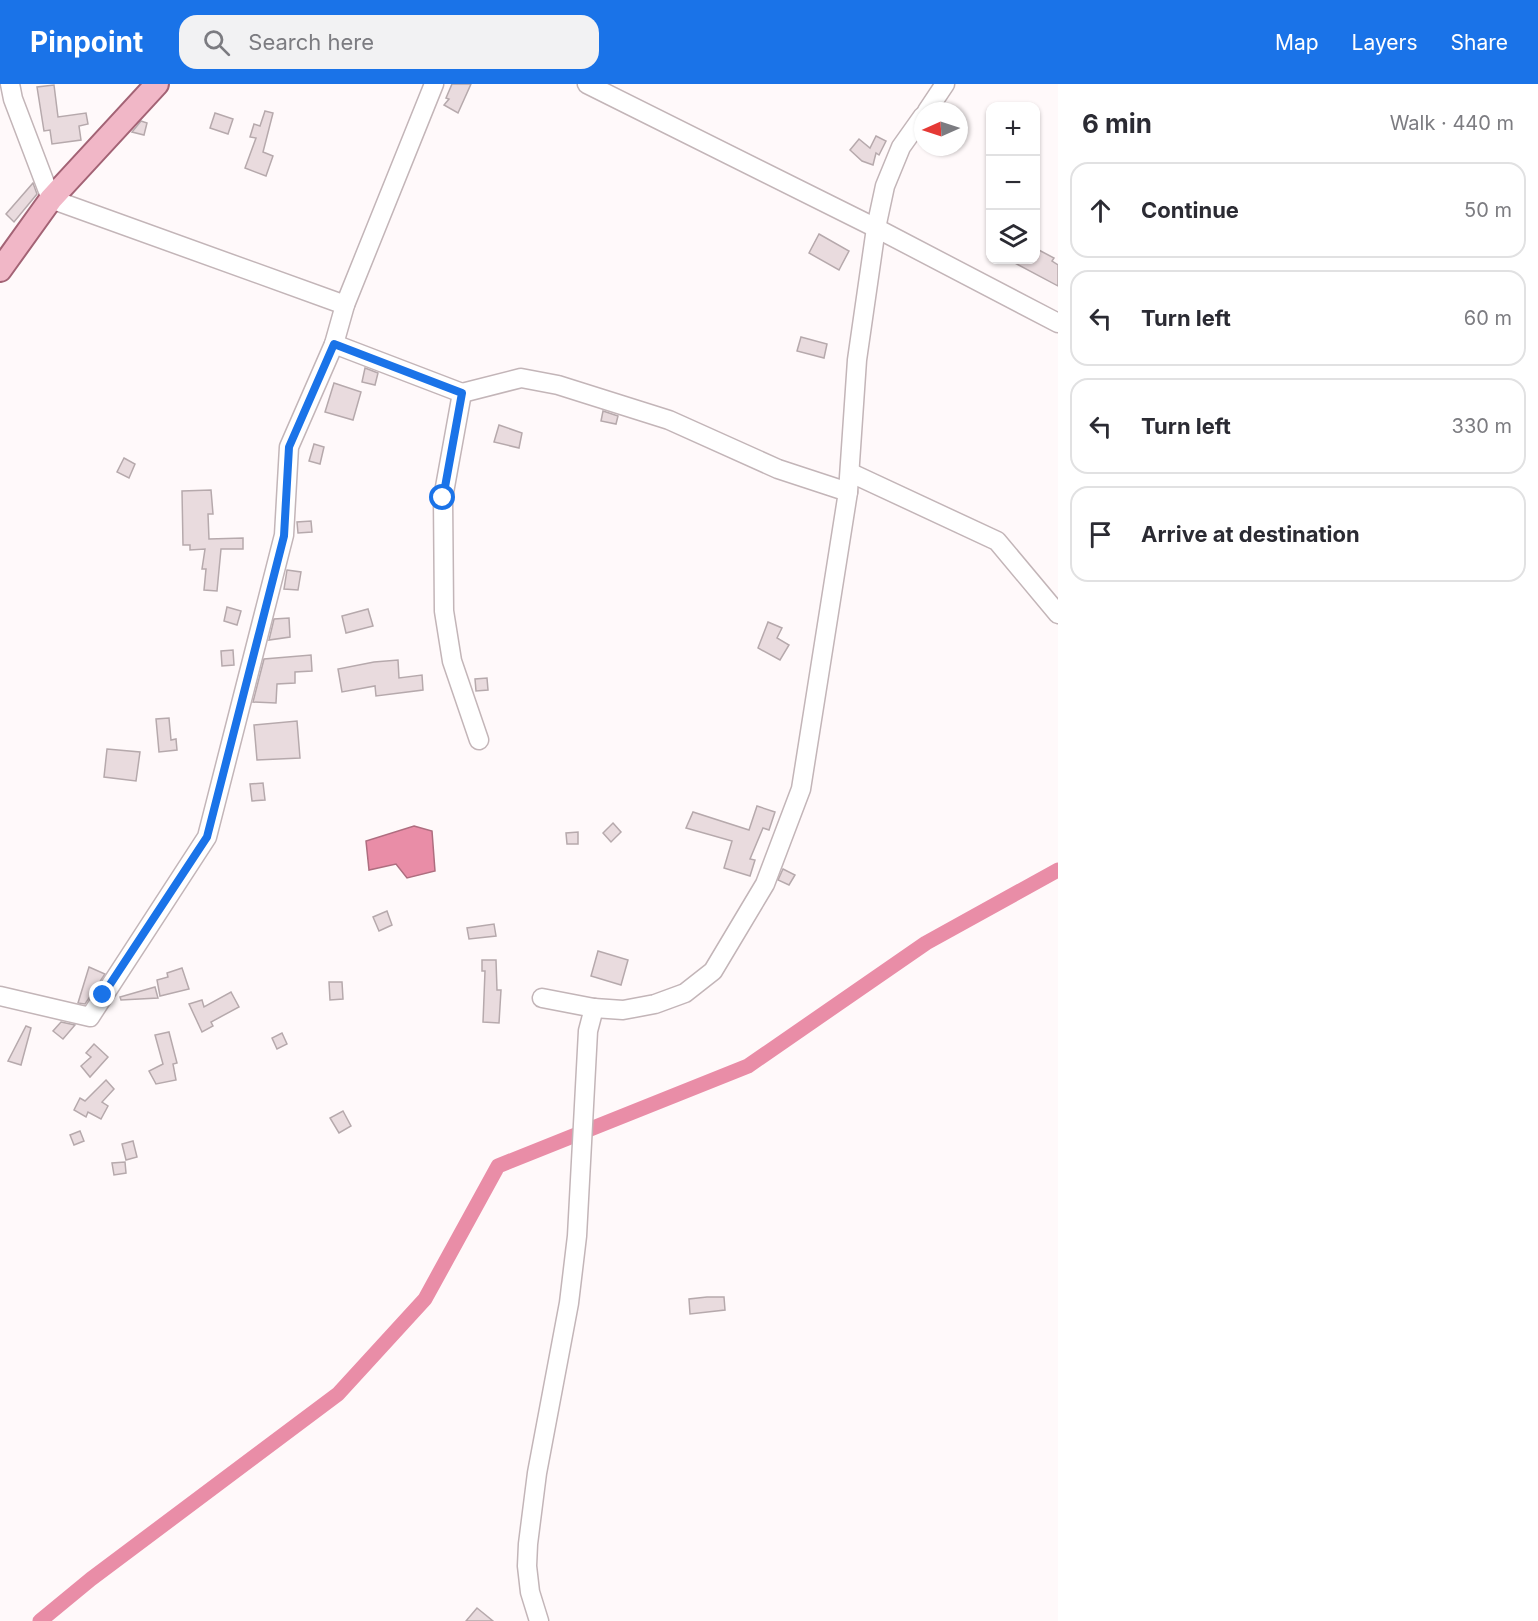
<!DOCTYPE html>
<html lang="en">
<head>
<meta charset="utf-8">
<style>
	:root { --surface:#fff; --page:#f2f2f3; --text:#2b2b33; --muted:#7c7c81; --line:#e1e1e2; --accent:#1a73e8 }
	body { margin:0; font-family:Inter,sans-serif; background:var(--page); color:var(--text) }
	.controls { position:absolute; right:18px; top:18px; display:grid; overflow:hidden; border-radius:12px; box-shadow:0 2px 4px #0004 }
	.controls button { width:54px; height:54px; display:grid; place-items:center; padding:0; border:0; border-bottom:2px solid var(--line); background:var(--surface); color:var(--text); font:30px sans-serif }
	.compass { position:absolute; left:914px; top:18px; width:54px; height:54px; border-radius:50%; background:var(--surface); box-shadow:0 2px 4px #0004; rotate:267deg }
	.stop { position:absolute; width:18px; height:18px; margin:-14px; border:4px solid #1a73e8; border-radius:50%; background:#fff }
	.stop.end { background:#1a73e8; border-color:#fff; box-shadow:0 2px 6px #0008 }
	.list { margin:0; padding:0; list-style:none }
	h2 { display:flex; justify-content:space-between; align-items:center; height:78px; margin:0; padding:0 24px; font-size:26px }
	h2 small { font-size:20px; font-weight:400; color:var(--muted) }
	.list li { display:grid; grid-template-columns:39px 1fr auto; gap:18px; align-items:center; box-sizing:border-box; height:96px; margin:0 12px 12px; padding:0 12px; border:2px solid var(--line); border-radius:18px }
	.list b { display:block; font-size:22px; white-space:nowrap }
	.list em { font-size:20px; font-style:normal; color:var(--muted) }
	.icon { flex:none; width:33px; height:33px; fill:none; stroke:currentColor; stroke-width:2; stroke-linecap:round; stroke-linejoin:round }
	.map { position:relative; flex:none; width:1058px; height:1537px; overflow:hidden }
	header { display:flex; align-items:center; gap:36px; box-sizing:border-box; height:84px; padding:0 30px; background:var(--accent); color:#fff }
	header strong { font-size:28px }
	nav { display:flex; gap:33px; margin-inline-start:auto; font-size:21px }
	.search { width:420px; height:54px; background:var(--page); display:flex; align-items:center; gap:15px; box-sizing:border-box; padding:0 21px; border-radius:18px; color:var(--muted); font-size:22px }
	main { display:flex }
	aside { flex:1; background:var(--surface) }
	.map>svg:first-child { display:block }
	.water { fill:#e98da7; stroke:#ae6d7f; stroke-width:1.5 }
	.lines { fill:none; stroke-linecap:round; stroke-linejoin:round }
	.canal { stroke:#e98da7; stroke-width:15 }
	.building { fill:#e9dbde; stroke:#b6a9ac; stroke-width:1.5 }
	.minor-casing { stroke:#c3b5b8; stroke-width:21 }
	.major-casing { stroke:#a36375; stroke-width:26 }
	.minor { stroke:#fff; stroke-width:18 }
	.major { stroke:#f1b7c7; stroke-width:22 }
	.route { stroke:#1a73e8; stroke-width:8 }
</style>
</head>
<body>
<header>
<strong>Pinpoint</strong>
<div class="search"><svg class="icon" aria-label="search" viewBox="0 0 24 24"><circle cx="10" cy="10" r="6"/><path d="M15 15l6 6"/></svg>Search here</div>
<nav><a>Map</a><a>Layers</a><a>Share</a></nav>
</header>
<main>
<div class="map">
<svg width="1058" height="1537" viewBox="0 0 1058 1537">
	<rect width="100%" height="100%" fill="#fff9fa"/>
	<polygon class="water" points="414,742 432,747 435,787 407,794 396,780 369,786 366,757"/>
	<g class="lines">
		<polyline class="canal" points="40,1537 91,1495 338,1310 425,1215 498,1082 748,982 926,859 1058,786"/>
	</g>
	<g class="building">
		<polygon points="452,0 471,0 458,29 444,21 449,15 446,14"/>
		<polygon points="54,1 58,33 86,29 88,40 79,42 81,56 52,60 50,46 44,47 37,3"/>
		<polygon points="265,27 273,29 263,68 273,72 266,92 245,84 256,54 250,53 254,40 260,42"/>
		<polygon points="215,29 233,35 228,50 210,44"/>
		<polygon points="141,37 147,39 144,51 132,48"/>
		<polygon points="876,52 886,57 879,71 876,69 873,81 862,77 850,66 859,55 870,64"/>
		<polygon points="33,99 37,110 14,138 6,130"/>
		<polygon points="819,150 849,167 839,186 809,169"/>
		<polygon points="1035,164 1054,174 1052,177 1058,181 1058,202 1009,176 1035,176"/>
		<polygon points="801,253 827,260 824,274 797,267"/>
		<polygon points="365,284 378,289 375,301 362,298"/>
		<polygon points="334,299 361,308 353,336 325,328"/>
		<polygon points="603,327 618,332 616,340 601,337"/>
		<polygon points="499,341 522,349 519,364 494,358"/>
		<polygon points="314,360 324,363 320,380 309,377"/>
		<polygon points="124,374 135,380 129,394 117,388"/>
		<polygon points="211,406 213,430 208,430 209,455 243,454 243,465 221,465 217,507 204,506 206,485 202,485 205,465 190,466 190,461 183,461 182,407"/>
		<polygon points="311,437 312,448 298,449 297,438"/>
		<polygon points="287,486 301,488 298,506 284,505"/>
		<polygon points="227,523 241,527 237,541 224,537"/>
		<polygon points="368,525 373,542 346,549 342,532"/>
		<polygon points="289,534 290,553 269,556 274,535"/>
		<polygon points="768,538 782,544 777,554 789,561 780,576 758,564"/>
		<polygon points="233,566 234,581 222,582 221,567"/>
		<polygon points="311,571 312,587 295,588 295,599 277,600 276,619 253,618 264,575"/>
		<polygon points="398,576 399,594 422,591 423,606 376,612 375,602 342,608 338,585 374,578"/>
		<polygon points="487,594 488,606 476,607 475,595"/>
		<polygon points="169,634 171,656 176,655 177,666 159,668 156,635"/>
		<polygon points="297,637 300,674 257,676 254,641"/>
		<polygon points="107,665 140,668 136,697 104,693"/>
		<polygon points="263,699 265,716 252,717 250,700"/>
		<polygon points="757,722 775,728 769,746 763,744 750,775 755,776 750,792 724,784 732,757 686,744 693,728 749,746"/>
		<polygon points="613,739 621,748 611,758 603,749"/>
		<polygon points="578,748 578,760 567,760 566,749"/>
		<polygon points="783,785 795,791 789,801 778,796"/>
		<polygon points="387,827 392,841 379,847 373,833"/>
		<polygon points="494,840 496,852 469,855 467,844"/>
		<polygon points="598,867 628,876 621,901 591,892"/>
		<polygon points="482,876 496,876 497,906 501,906 499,939 483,938 485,887 482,887"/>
		<polygon points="89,883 105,890 85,920 78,919"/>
		<polygon points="182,884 189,905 160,912 157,896 168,893 167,889"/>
		<polygon points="329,898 342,898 343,915 330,916"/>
		<polygon points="155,903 158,914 121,916 120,913"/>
		<polygon points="231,908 239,923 211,938 213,942 202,948 189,920 202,916 204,923"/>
		<polygon points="61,938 75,941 63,955 53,947"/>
		<polygon points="26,942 31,944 21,981 8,977"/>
		<polygon points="169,948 177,979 173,980 176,996 156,1000 149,987 163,980 155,951"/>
		<polygon points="282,949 287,960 277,965 272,954"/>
		<polygon points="94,960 108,973 90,993 81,982 91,973 86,969"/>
		<polygon points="106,996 114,1005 102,1018 108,1022 101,1035 88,1028 86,1033 74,1026 80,1014 85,1017"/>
		<polygon points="343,1027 351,1042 339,1049 330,1034"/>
		<polygon points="80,1047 84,1057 74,1061 70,1051"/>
		<polygon points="133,1057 137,1073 126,1076 122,1060"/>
		<polygon points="125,1078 126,1089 114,1091 112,1079"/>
		<polygon points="707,1213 724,1213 725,1226 690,1230 689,1215"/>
		<polygon points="477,1524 493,1537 466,1537"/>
	</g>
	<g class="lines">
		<g class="minor-casing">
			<g id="minor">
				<polyline points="10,0 13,15 51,115 345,221"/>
				<polyline points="587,0 876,144 1058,239"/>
				<polyline points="927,27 945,0"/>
				<polyline points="334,260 462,309 443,414 444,527 452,577 479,656"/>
				<polyline points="462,309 521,294 558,301 669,336 778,385 848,408"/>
				<polyline points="851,389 997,457 1058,530"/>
				<polyline points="0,912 90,933 207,753 284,451 289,363 334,260 345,221 434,0"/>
				<polyline points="542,914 594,924 623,926 655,920 685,909 713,887 765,800 801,705 848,408 857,276 876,144 885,102 901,63 923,32"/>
				<polyline points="539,1537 530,1508 527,1482 528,1460 537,1389 569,1219 577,1152 588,947 594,924"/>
			</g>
		</g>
		<g class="major-casing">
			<polyline id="major" points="0,186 51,115 157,0"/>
		</g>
		<use href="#minor" class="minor"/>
		<use href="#major" class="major"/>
	</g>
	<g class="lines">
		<polyline class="route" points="103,911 207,753 284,452 289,363 334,260 462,309 443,414"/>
	</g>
</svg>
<div class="controls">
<button>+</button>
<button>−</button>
<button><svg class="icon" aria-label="layers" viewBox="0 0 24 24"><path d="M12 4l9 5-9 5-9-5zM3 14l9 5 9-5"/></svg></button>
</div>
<svg class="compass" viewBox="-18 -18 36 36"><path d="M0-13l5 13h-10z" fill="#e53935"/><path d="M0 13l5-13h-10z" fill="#7c7c81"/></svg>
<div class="stop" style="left:443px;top:414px"></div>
<div class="stop end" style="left:103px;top:911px"></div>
</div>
<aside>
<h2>6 min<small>Walk · 440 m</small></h2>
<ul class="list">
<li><svg class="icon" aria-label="ahead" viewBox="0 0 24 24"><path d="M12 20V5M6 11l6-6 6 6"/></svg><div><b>Continue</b></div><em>50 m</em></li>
<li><svg class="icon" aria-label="left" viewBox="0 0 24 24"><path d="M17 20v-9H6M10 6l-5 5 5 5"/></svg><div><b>Turn left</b></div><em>60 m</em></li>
<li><svg class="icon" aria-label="left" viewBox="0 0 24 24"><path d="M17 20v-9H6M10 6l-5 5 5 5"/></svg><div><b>Turn left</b></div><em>330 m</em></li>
<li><svg class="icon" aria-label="arrive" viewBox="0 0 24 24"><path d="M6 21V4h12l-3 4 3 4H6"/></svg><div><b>Arrive at destination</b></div></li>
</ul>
</aside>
</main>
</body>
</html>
